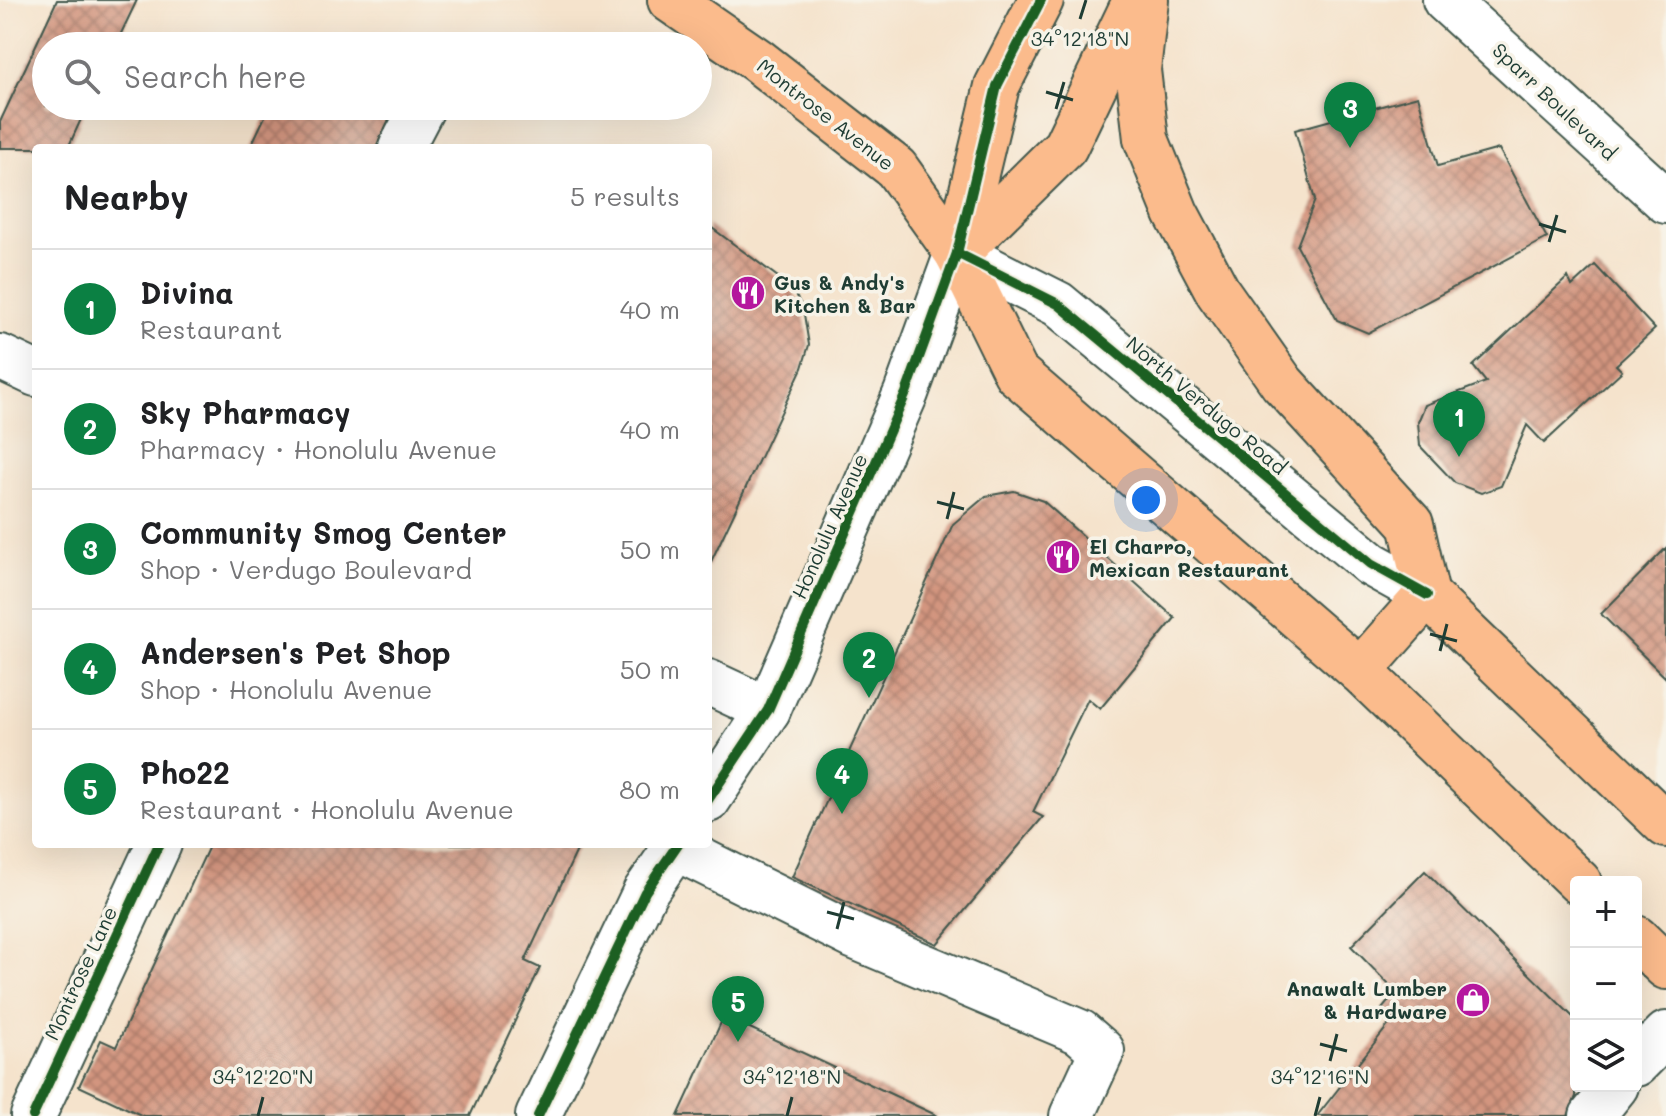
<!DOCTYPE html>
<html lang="en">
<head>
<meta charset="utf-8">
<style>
	:root { --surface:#fff; --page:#f6f6f6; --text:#202124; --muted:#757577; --line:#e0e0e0; --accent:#0b8043 }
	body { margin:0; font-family:Mali,sans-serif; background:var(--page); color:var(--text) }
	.controls { position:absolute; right:24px; bottom:24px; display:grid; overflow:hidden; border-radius:8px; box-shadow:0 8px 32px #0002 }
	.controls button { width:72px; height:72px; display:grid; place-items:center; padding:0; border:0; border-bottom:2px solid var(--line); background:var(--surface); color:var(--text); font:40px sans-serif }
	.you { position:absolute; left:1146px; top:500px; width:28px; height:28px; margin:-20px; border:6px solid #fff; border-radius:50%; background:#1a73e8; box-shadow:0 0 0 12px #1a73e833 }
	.badge { display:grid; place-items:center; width:52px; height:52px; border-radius:50%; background:var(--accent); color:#fff; font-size:26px; font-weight:700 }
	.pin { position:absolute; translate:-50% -66px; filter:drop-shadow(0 2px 4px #0008) }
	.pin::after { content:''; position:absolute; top:42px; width:28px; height:24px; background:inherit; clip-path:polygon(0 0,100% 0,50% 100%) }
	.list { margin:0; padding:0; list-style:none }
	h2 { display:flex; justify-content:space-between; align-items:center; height:104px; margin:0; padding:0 32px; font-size:34px }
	h2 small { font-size:26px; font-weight:400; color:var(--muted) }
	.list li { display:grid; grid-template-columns:52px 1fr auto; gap:24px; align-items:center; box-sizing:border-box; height:120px; padding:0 32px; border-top:2px solid var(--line) }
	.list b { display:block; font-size:30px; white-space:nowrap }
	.list p { margin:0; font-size:26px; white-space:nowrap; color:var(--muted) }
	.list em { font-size:26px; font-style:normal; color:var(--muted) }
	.icon { flex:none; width:44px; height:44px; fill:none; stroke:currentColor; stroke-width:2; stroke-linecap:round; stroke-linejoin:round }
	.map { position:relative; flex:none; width:1666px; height:1116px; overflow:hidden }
	.search { position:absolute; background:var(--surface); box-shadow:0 8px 32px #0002; left:32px; top:32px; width:680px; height:88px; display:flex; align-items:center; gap:20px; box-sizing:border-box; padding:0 28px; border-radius:44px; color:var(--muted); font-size:30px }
	.panel { position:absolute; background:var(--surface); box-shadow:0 8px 32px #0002; left:32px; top:144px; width:680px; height:704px; border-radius:8px }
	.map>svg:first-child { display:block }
	.building { fill:url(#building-cross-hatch) }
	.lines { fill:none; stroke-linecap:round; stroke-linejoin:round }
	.minor-casing { stroke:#3f564b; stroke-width:48 }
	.major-casing { stroke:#3f564b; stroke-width:48 }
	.minor { stroke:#fff; stroke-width:44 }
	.major { stroke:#fbbb8c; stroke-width:44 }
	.cycleway-casing { stroke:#f7f3e8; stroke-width:15 }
	.cycleway { stroke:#1b5e20; stroke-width:10 }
	.ticks { fill:none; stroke:#1f3d34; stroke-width:3 }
	.labels { text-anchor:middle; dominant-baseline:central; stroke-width:7; stroke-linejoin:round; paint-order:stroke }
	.street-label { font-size:20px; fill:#1f3d34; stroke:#f7f3e8 }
	.poi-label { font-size:20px; font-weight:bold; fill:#1f3d34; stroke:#f7f3e8; text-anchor:start }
	.ticks-label { font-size:20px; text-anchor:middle; fill:#1f3d34; stroke:#f7f3e8; stroke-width:7; stroke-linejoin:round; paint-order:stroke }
</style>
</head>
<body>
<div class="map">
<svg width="1666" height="1116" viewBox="0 0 1666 1116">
	<defs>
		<pattern id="building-cross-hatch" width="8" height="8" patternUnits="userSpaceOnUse" patternTransform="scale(2)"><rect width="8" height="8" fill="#d3957f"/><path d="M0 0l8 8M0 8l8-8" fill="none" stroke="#ab7b69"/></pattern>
	</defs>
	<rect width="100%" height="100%" fill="#f7f3e8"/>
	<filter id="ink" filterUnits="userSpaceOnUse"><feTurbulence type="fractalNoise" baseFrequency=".0125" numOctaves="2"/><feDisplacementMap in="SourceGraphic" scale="16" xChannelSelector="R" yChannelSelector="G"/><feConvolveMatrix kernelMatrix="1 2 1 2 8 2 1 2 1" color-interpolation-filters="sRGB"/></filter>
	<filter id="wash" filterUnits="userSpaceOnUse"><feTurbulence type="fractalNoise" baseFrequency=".006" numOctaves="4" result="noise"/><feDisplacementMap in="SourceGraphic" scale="32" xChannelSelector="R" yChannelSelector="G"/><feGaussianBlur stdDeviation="1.8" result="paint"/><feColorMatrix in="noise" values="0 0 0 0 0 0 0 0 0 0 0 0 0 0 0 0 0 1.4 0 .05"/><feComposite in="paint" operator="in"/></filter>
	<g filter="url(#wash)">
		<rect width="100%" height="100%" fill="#f5e3cc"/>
		<g id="blocks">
			<g class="building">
				<polygon points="57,0 137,0 115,46 46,46 46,106 87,106 68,148 0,148 0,122"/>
				<polygon points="1418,96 1438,166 1499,149 1547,238 1368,333 1337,320 1297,246 1315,200 1295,130"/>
				<polygon points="270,106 395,106 376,148 250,148"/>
				<polygon points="708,225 790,286 803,308 809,345 802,368 708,568"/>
				<polygon points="1595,265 1655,329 1616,365 1622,371 1544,443 1527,425 1501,486 1481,493 1455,483 1420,446 1418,422 1425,405 1486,382 1473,366 1568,277 1572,286"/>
				<polygon points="1014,491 1043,501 1175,618 1100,709 1088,699 1033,812 1043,817 937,944 792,877 953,524 986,496"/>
				<polygon points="1666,548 1666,678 1601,614"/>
				<polygon points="210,844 580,844 525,961 540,968 470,1116 143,1116 79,1086 101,1040 116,1047"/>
				<polygon points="1425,871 1576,1020 1576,1096 1568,1116 1317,1116 1394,1018 1382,1009 1396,992 1351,946"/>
				<polygon points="724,1016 938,1116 678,1116"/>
			</g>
		</g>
	</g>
	<g filter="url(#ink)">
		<use href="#blocks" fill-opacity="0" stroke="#3f564b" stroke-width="2"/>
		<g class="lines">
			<g class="minor-casing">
				<g id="minor">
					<polyline points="1445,0 1666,201"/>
					<polyline points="401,148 423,106"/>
					<polyline points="0,357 36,374"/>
					<polyline points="708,682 768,710"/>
					<polyline points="708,800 768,710 906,393 957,253 1058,304 1371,564 1427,595"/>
					<polyline points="676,848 855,937 1080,1032 1102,1051 1072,1116"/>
					<polyline points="1636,1064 1666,1034"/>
					<polyline points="33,1116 159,844"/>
					<polyline points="538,1116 645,892 678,844"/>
					<polyline points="1592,1116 1616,1086"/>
				</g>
			</g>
			<g class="major-casing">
				<g id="major">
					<polyline points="670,0 757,60 896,168 957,253 1016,373 1360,671 1579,882"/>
					<polyline points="1146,0 1138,70 1146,139 1176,213 1218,292 1282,383 1411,524 1427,595"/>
					<polyline points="957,253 1065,147 1135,1"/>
					<polyline points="957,253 997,86 1041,0"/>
					<polyline points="1427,595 1666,825"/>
					<polyline points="1360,671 1427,595"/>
					<polyline points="1636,938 1666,967"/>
				</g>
			</g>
			<use href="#minor" class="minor"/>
			<use href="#major" class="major"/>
			<g class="cycleway-casing">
				<g id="cycleway">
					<polyline points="957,253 1058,304 1371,564 1427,595"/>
					<polyline points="708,800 768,710 906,393 957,253 997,86 1041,0"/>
					<polyline points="33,1116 159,844"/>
					<polyline points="538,1116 645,892 678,844"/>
				</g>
			</g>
			<use href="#cycleway" class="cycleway"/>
		</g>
	</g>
	<path class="ticks" d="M1080,19l6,-19M1046,92l27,8M1056,109l8,-27M1539,224l27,8M1549,242l8,-27M937,502l27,7M947,519l7,-27M1430,634l27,7M1440,651l7,-27M827,912l27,7M837,929l7,-27M1320,1044l27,7M1330,1061l7,-27M258,1116l5,-19M787,1116l5,-19M1315,1116l5,-19"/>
	<defs>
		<g id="restaurant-disc" transform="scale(1.8)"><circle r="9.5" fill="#b5179e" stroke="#f7f3e8"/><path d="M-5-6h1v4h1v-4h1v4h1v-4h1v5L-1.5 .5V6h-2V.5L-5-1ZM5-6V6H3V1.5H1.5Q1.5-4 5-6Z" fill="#fff"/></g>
		<g id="shop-disc" transform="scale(1.8)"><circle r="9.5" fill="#b5179e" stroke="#f7f3e8"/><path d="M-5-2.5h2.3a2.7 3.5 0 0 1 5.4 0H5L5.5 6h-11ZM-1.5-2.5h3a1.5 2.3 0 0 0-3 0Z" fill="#fff"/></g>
	</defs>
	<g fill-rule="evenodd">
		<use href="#restaurant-disc" x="748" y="293"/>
		<use href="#restaurant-disc" x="1063" y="557"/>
		<use href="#shop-disc" x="1473" y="1000"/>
	</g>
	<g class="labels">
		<g class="street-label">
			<text transform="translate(1555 101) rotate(43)">Sparr Boulevard</text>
			<text transform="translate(826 114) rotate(38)">Montrose Avenue</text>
			<text transform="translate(1207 405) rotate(40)">North Verdugo Road</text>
			<text transform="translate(829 526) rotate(-66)">Honolulu Avenue</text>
			<text transform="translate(80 973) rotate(-65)">Montrose Lane</text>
		</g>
		<g class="poi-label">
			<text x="774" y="282">Gus &amp; Andy's<tspan x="774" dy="23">Kitchen &amp; Bar</tspan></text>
			<text x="1089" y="546">El Charro,<tspan x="1089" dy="23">Mexican Restaurant</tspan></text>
			<text x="1447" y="988" text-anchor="end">Anawalt Lumber<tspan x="1447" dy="23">&amp; Hardware</tspan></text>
		</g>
	</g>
	<g class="ticks-label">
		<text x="1080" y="46">34°12'18"N</text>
		<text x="263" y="1084">34°12'20"N</text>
		<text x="792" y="1084">34°12'18"N</text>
		<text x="1320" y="1084">34°12'16"N</text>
	</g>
</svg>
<div class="controls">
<button>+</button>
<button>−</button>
<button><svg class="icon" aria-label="layers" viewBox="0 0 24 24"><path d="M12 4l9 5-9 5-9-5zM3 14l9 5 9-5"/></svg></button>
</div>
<div class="you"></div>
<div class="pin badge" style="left:1459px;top:457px">1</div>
<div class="pin badge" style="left:869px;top:698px">2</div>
<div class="pin badge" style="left:1350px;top:148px">3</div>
<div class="pin badge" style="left:842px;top:814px">4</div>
<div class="pin badge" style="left:738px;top:1042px">5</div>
<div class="search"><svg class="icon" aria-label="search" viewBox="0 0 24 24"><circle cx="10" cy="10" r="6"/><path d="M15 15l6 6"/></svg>Search here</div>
<section class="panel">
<h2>Nearby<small>5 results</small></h2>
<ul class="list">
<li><span class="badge">1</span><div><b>Divina</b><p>Restaurant</p></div><em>40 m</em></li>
<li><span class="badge">2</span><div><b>Sky Pharmacy</b><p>Pharmacy · Honolulu Avenue</p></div><em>40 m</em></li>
<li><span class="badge">3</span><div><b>Community Smog Center</b><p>Shop · Verdugo Boulevard</p></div><em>50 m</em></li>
<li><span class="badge">4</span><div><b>Andersen's Pet Shop</b><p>Shop · Honolulu Avenue</p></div><em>50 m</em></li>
<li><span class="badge">5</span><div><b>Pho22</b><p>Restaurant · Honolulu Avenue</p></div><em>80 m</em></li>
</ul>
</section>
</div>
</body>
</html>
